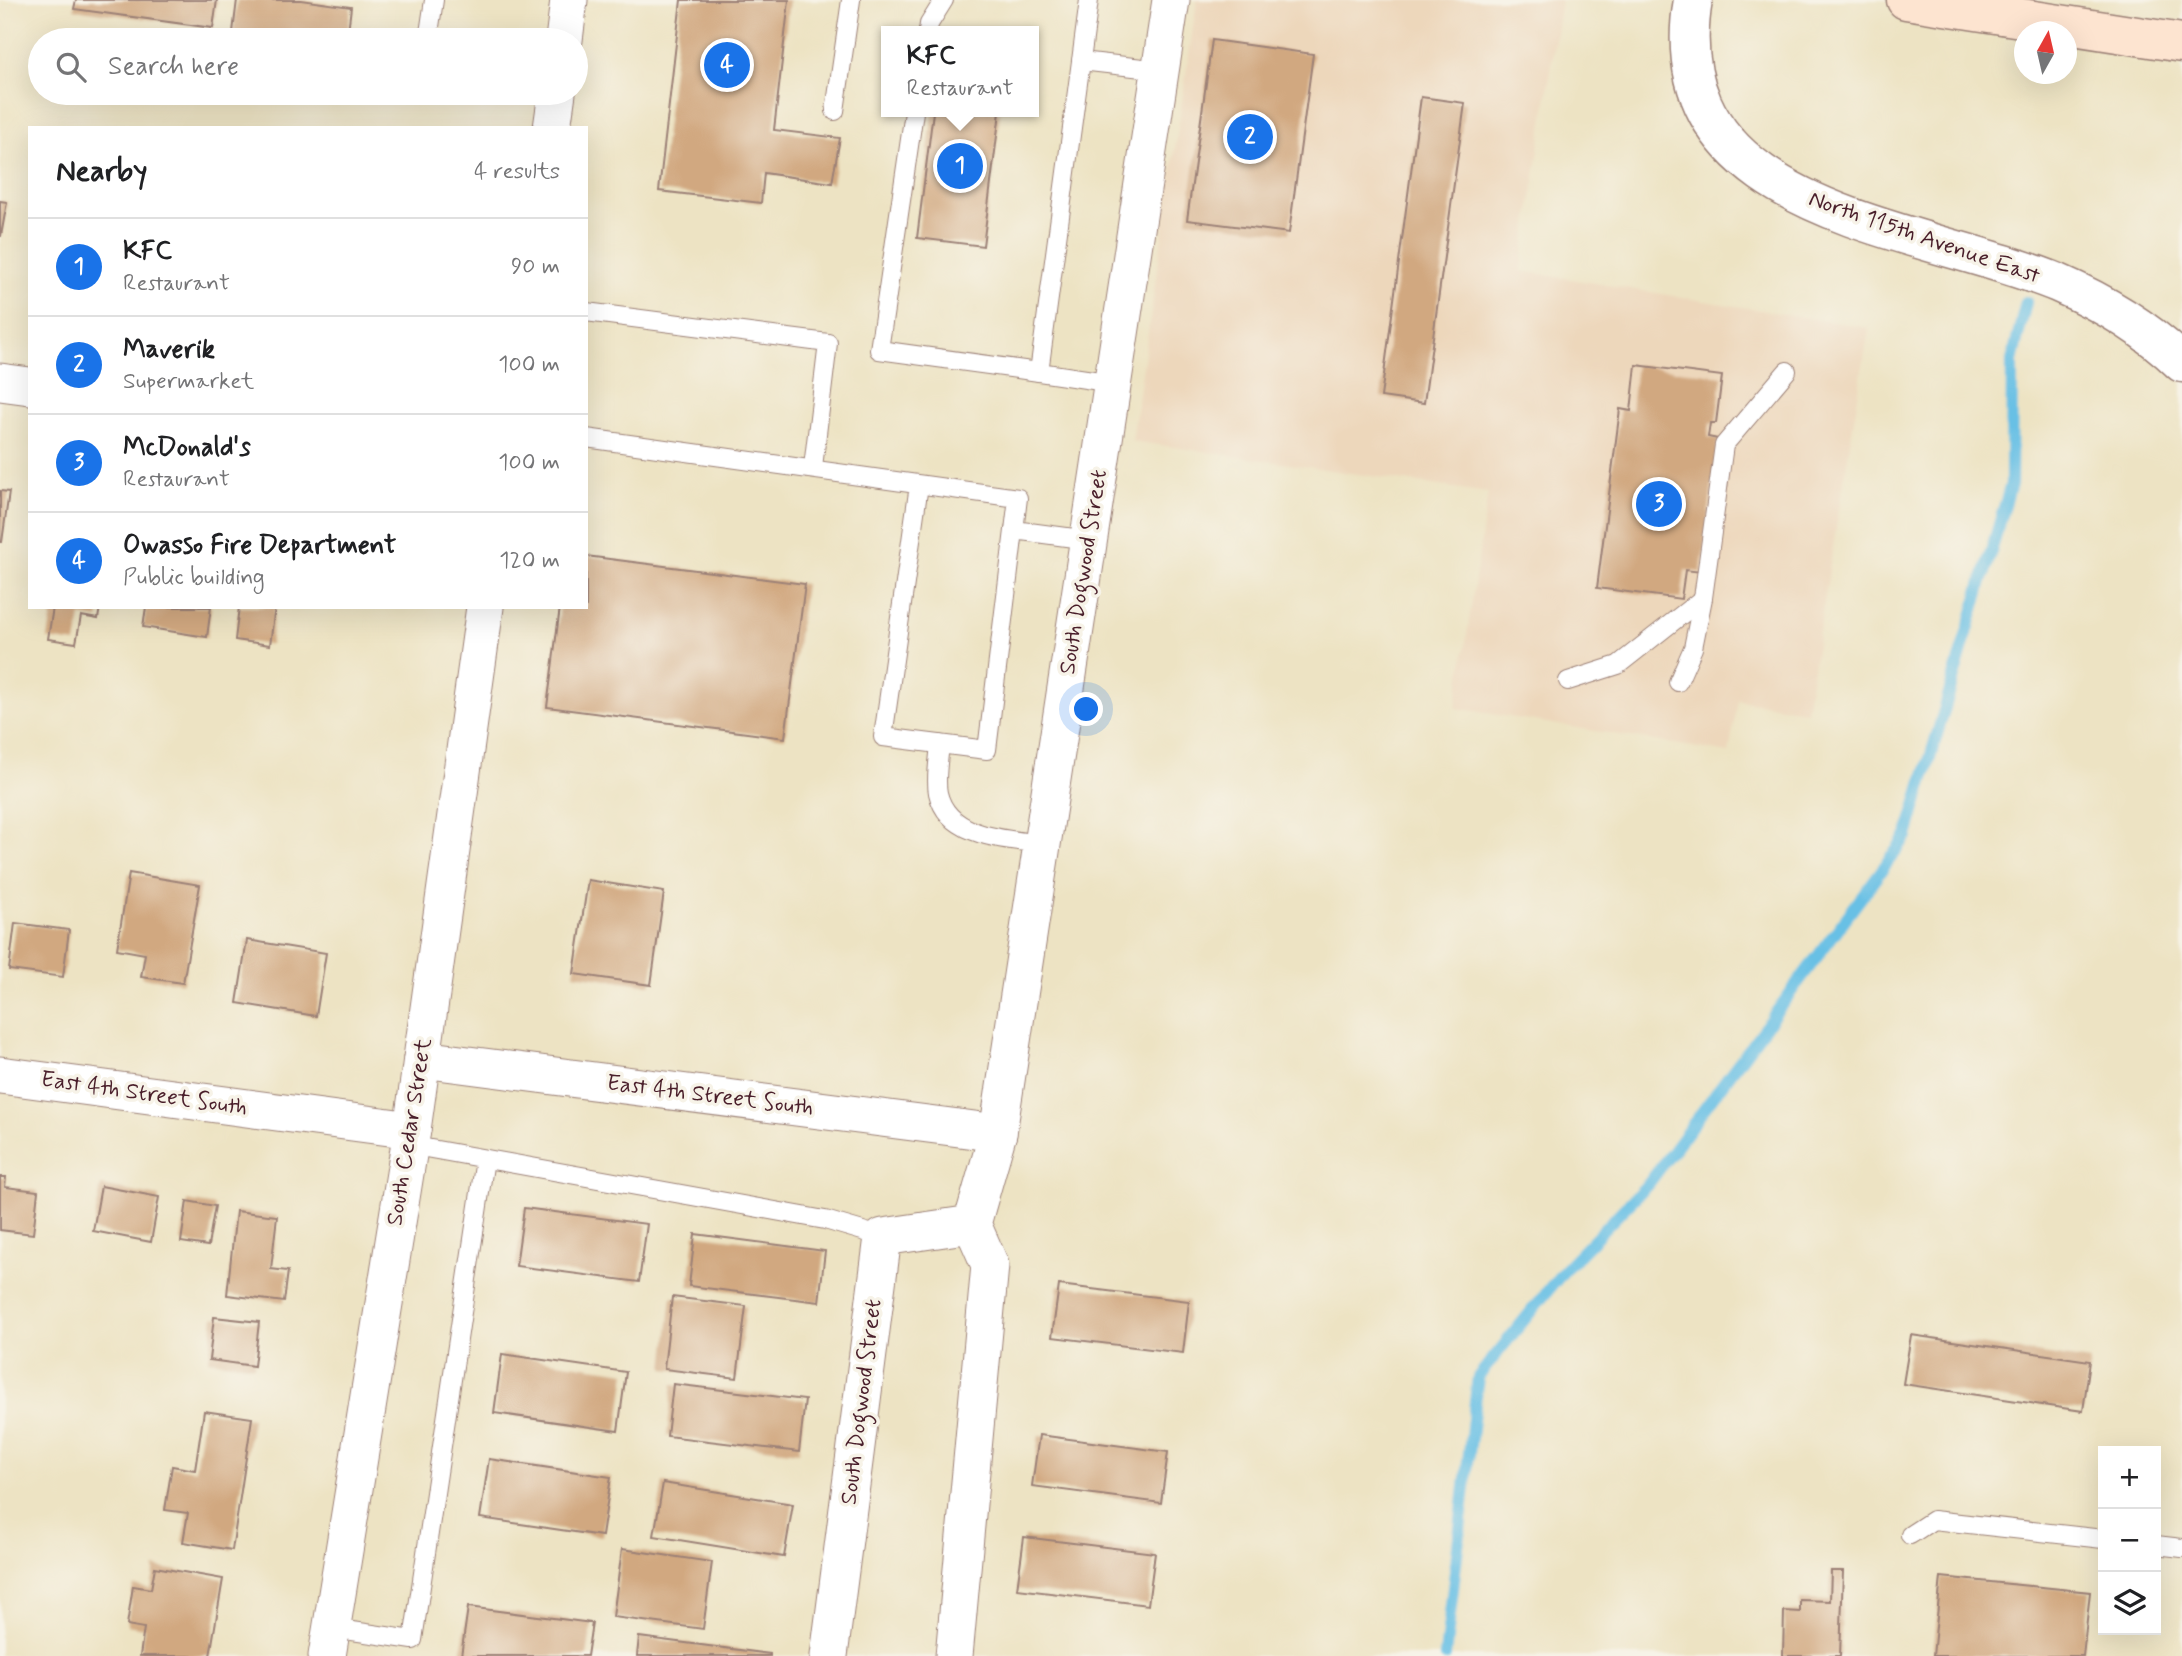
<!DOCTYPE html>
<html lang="en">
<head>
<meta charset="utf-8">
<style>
	:root { --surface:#fff; --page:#f6f6f6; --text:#202124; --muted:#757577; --line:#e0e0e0; --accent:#1a73e8 }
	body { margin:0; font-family:Mynerve,sans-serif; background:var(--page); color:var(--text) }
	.controls { position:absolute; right:21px; bottom:21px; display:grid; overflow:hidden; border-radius:0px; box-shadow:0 7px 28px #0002 }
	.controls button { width:63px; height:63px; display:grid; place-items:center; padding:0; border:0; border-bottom:2px solid var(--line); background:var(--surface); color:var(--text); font:35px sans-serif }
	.compass { position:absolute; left:2014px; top:21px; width:63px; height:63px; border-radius:50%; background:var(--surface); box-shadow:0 7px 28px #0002; rotate:8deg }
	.you { position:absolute; left:1087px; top:710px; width:24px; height:24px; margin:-18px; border:5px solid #fff; border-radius:50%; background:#1a73e8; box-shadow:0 0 0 10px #1a73e833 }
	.badge { display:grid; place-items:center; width:46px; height:46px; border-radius:50%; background:var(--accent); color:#fff; font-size:23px; font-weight:700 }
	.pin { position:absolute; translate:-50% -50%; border:4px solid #fff; box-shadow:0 2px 7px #0006 }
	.popup { position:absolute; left:881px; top:26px; width:158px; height:91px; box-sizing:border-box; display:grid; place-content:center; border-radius:0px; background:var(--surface); filter:drop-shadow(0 2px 5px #0005); font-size:23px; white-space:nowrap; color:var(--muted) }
	.popup b { font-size:26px; color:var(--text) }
	.popup::after { content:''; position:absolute; left:50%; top:100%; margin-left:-14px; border:14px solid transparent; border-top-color:var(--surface) }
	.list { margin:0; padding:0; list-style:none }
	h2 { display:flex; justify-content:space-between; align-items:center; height:91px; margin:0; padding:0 28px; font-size:30px }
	h2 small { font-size:23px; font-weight:400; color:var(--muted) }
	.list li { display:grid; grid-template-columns:46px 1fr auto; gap:21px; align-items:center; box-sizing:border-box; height:98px; padding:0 28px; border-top:2px solid var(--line) }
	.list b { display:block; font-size:26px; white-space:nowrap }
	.list p { margin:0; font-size:23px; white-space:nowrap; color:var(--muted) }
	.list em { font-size:23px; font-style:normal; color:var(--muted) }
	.icon { flex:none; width:38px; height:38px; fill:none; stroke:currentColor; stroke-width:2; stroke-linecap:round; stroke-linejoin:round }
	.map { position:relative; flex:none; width:2182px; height:1656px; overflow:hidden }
	.search { position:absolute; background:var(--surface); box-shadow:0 7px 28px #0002; left:28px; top:28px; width:560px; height:77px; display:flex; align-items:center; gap:18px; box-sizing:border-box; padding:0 24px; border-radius:38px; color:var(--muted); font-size:26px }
	.panel { position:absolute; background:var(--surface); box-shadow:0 7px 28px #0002; left:28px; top:126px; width:560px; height:483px; border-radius:0px }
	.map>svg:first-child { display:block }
	.built { fill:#edd7bb }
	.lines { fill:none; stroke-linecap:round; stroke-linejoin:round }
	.stream { stroke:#68c0e5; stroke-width:12 }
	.building { fill:#d1a880 }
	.service-casing { stroke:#9c8177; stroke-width:20 }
	.minor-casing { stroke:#9c8177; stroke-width:39 }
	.tertiary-casing { stroke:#9c8177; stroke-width:41 }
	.secondary-casing { stroke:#9c8177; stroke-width:41 }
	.service { stroke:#fff; stroke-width:18 }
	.minor { stroke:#fff; stroke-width:37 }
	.tertiary { stroke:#fff; stroke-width:38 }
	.secondary { stroke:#fde4d0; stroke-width:38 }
	.labels { text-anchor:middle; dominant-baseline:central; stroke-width:7; stroke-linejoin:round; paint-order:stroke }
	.street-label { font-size:23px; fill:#4a1f2b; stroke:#f7f3e8 }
</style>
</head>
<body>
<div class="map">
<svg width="2182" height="1656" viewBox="0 0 2182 1656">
	<rect width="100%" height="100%" fill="#f7f3e8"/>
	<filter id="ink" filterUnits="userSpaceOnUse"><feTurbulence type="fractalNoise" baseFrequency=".0143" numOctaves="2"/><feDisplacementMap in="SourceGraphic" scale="14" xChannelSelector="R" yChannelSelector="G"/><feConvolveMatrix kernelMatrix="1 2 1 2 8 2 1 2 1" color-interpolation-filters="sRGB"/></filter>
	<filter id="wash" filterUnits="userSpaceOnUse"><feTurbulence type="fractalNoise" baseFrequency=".00686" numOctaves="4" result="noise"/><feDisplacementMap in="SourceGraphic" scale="28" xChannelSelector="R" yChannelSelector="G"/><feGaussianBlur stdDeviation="1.57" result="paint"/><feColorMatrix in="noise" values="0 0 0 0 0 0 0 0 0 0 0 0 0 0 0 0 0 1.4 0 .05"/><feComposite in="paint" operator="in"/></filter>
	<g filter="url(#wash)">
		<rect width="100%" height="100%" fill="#ede3c3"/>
		<polygon class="built" points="1197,0 1561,0 1521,271 1869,328 1806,711 1738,700 1729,753 1456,708 1488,493 1132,441"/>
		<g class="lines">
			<polyline class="stream" points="1445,1656 1478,1377 1567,1267 1649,1183 1907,836 2011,484 2012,361 2026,302"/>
		</g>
		<g id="blocks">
			<g class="building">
				<polygon points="76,0 217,0 213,28 74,9"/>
				<polygon points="237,0 301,0 351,7 347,40 232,40"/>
				<polygon points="681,0 789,0 774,130 840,138 832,183 764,173 761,203 659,191"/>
				<polygon points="1212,40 1313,54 1289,233 1187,220"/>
				<polygon points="1421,97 1465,103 1424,403 1381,397"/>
				<polygon points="933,112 1000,112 983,246 917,238"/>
				<polygon points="0,201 7,202 1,236 0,236"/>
				<polygon points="1636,365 1722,376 1716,423 1710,423 1708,437 1718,439 1701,572 1685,570 1681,599 1597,588 1620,409 1631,411"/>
				<polygon points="0,491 9,492 2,542 0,542"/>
				<polygon points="586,556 805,584 785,738 547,707 560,607 586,607"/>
				<polygon points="53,607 100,607 98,619 81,616 76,643 48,639"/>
				<polygon points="146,607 211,607 207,637 143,627"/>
				<polygon points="239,607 275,607 270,645 235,640"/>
				<polygon points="129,873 200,885 183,983 141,977 145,954 117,949"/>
				<polygon points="588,880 664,892 651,985 574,974"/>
				<polygon points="15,923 69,930 63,977 9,970"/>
				<polygon points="247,940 326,953 316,1016 237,1003"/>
				<polygon points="0,1177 6,1177 5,1187 38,1191 33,1234 0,1230"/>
				<polygon points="101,1186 159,1197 151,1242 93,1231"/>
				<polygon points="187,1201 215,1206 208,1246 181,1242"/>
				<polygon points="524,1208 647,1224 639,1282 516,1266"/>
				<polygon points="236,1211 277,1216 271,1269 288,1271 284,1302 227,1295"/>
				<polygon points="695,1234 825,1251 819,1302 689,1286"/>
				<polygon points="1059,1285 1189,1301 1183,1353 1052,1337"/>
				<polygon points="672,1297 746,1306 737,1378 664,1369"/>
				<polygon points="214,1317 259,1322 254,1366 209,1360"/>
				<polygon points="1911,1335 2090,1361 2083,1411 1903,1384"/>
				<polygon points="502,1354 626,1372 618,1431 494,1413"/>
				<polygon points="673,1384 805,1400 799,1452 667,1436"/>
				<polygon points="204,1411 252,1418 232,1550 183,1542 188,1513 165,1510 172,1466 195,1470"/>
				<polygon points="1039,1435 1168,1452 1161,1503 1032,1486"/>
				<polygon points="489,1459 611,1477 602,1536 480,1518"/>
				<polygon points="663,1483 793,1504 784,1557 654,1536"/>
				<polygon points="1024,1537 1155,1553 1148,1605 1017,1589"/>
				<polygon points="622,1549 712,1562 703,1629 613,1617"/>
				<polygon points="155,1567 223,1579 210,1656 140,1656 144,1628 127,1625 133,1586 151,1589"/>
				<polygon points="1831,1571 1843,1571 1840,1656 1783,1656 1784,1611 1800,1612 1800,1600 1830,1601"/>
				<polygon points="1941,1577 2090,1592 2083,1656 1933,1656"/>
				<polygon points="468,1607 592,1623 587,1656 461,1656"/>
				<polygon points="639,1637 770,1654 770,1656 637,1656"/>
			</g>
		</g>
	</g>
	<g filter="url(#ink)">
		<use href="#blocks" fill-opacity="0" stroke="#9c8177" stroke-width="2"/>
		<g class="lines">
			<g class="service-casing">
				<g id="service">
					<polyline points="928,31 929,24 944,0"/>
					<polyline points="428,40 434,0"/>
					<polyline points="1081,61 1089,0"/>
					<polyline points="835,111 851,0"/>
					<polyline points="914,112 879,350 1039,372"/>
					<polyline points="586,312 828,343 813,467"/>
					<polyline points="1113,383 1039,372 1081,61 1160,70"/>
					<polyline points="586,438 1018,498 987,750 883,737 919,485"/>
					<polyline points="1014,530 1089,540"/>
					<polyline points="1568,681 1618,665 1703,598 1724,445 1787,371"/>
					<polyline points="1678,682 1693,648 1703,598"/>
					<path d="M940,744c-1,14 -5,34 -2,49 10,45 68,46 104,51"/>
					<polyline points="409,1145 825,1220 883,1237"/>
					<polyline points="1910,1535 1933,1520 2103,1539"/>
					<polyline points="2156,1545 2182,1548"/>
					<polyline points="332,1628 413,1640 485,1159"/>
				</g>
			</g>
			<g class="minor-casing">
				<g id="minor">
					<polyline points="564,40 569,0"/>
					<polyline points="552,128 557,93"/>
					<polyline points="0,382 30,386"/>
					<polyline points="422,1059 998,1133"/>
					<polyline points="0,1075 412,1130"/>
					<polyline points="327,1656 412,1130 485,607"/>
					<polyline points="829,1656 883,1237 972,1224"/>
					<polyline points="954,1656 990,1265 972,1224 998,1133 1171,0"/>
				</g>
			</g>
			<g class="tertiary-casing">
				<path id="tertiary" d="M1693,0c-36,214 225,225 365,283 46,20 88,45 124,80"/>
			</g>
			<g class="secondary-casing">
				<polyline id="secondary" points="1906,0 2182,43"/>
			</g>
			<use href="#service" class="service"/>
			<use href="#minor" class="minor"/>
			<use href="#tertiary" class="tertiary"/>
			<use href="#secondary" class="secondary"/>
		</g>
	</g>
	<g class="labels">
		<g class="street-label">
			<text transform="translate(1924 238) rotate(19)">North 115th Avenue East</text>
			<text transform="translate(1084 572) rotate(-81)">South Dogwood Street</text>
			<text transform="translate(144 1094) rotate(8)">East 4th Street South</text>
			<text transform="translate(710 1096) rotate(7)">East 4th Street South</text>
			<text transform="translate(410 1132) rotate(-81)">South Cedar Street</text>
			<text transform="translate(862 1402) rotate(-83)">South Dogwood Street</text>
		</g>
	</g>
</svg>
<div class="controls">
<button>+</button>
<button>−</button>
<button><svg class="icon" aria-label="layers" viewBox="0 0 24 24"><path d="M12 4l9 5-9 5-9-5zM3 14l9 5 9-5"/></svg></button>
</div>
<svg class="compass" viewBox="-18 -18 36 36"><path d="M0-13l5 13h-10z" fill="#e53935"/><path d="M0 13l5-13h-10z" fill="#757577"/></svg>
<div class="you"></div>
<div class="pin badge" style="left:960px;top:166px">1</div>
<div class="popup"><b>KFC</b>Restaurant</div>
<div class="pin badge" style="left:1250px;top:137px">2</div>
<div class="pin badge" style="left:1659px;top:504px">3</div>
<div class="pin badge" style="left:727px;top:65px">4</div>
<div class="search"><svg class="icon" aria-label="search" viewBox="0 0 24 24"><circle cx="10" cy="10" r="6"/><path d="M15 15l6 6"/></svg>Search here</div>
<section class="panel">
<h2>Nearby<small>4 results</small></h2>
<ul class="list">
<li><span class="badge">1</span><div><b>KFC</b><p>Restaurant</p></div><em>90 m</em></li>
<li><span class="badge">2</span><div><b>Maverik</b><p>Supermarket</p></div><em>100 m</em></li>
<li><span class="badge">3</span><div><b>McDonald's</b><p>Restaurant</p></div><em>100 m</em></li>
<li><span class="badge">4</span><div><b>Owasso Fire Department</b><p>Public building</p></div><em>120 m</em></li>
</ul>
</section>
</div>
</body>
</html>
